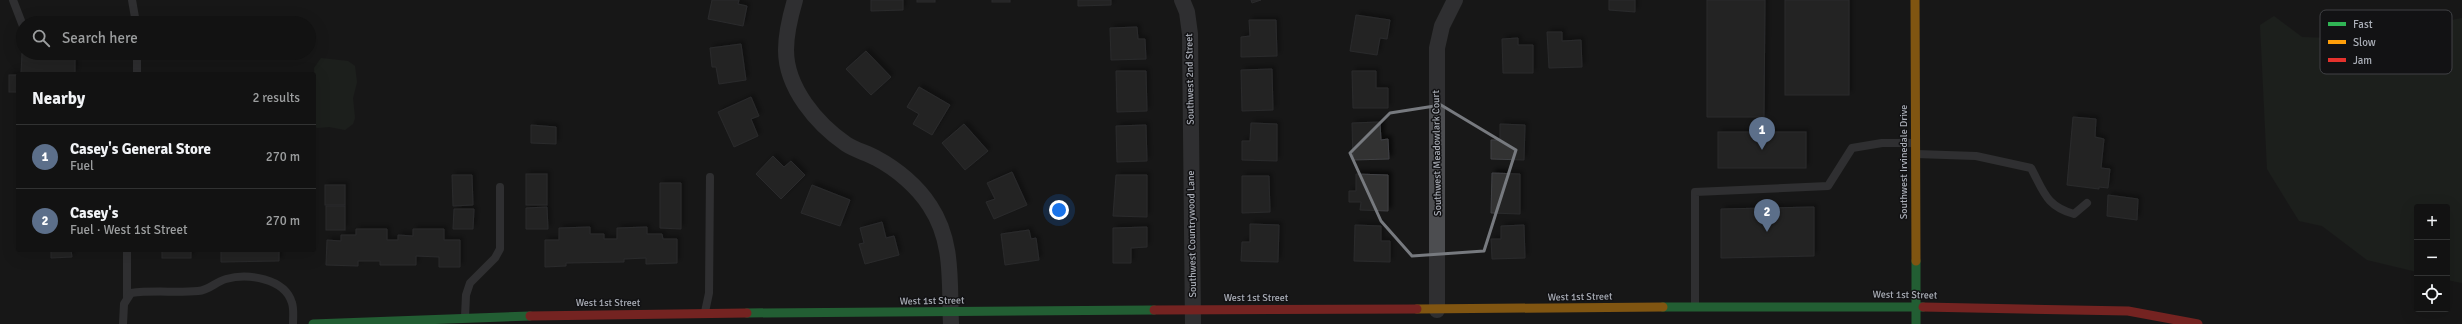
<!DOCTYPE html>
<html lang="en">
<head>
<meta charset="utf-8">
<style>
	:root { --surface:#121212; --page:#1b1b1b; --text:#f1f3f6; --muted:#9c9e9f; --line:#313232; --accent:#db2777 }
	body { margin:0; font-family:Signika,sans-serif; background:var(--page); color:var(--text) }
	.controls { position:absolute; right:12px; bottom:12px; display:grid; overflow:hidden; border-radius:4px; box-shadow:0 4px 16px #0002 }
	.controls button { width:36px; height:36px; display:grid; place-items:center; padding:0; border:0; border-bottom:1px solid var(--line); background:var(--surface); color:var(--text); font:20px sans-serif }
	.you { position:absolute; left:1059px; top:210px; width:14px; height:14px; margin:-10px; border:3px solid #fff; border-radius:50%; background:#1a73e8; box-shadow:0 0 0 6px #1a73e833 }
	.badge { display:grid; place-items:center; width:26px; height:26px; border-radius:50%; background:var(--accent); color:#fff; font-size:13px; font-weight:700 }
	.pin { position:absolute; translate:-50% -33px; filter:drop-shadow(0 1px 2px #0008) }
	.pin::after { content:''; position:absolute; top:21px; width:14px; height:12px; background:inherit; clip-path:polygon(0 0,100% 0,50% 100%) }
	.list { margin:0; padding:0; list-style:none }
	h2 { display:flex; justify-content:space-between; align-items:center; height:52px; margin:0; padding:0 16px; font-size:17px }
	h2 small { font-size:13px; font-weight:400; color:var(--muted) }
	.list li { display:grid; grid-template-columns:26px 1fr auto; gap:12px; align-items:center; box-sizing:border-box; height:64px; padding:0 16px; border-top:1px solid var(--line) }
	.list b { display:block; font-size:15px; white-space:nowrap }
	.list p { margin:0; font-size:13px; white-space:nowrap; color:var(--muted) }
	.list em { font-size:13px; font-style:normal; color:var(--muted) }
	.icon { flex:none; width:22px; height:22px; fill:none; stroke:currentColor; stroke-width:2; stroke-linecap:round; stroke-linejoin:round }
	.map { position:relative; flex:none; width:2462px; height:324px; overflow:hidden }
	.search { position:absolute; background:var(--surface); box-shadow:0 4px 16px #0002; left:16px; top:16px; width:300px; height:44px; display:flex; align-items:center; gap:10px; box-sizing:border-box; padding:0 14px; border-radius:22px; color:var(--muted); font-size:15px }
	.panel { position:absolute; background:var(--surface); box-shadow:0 4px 16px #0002; left:16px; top:72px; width:300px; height:180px; border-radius:4px }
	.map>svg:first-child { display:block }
	.green { fill:#222822 }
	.building { fill:#323233; stroke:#404144; filter:url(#shadow) }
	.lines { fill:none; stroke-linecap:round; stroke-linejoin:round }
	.lane { stroke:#4c4d50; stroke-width:8 }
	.street { stroke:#4c4d50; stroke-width:16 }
	.fast { stroke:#30b455; stroke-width:9 }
	.slow { stroke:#ff9f0a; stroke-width:9 }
	.jam { stroke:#e5322d; stroke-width:9 }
	.marked { fill:none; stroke:#777a7f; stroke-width:3; stroke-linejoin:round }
	.labels { text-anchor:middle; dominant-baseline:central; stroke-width:3; stroke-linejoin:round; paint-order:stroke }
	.street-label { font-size:10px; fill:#aaaeb7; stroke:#121214 }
	.key { fill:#121214; stroke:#404145; stroke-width:1 }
	.key-label { font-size:11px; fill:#aaaeb7 }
</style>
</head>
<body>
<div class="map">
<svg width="2462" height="324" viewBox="0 0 2462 324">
	<defs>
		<filter id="shadow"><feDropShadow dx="3.5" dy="-3.5" stdDeviation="2" flood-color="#0009"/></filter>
	</defs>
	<rect width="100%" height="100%" fill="#181818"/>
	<g class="green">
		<polygon points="2274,16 2302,37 2354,39 2462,18 2462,283 2447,280 2447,207 2417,207 2417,272 2367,260 2322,226 2299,221 2267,169 2260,25"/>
		<polygon points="321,58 348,61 355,66 357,82 353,98 355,118 353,124 345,130 329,127 317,128 315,126 316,110 314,68"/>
	</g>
	<g class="building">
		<polygon points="712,0 739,0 738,4 747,6 743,26 708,19"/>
		<polygon points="871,0 903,0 903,10 871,11"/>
		<rect x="917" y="0" width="18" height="2"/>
		<rect x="992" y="0" width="18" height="2"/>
		<polygon points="1078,0 1111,0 1111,5 1078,6"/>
		<polygon points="1251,0 1261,0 1252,3"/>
		<polygon points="1609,0 1635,0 1635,12 1609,10"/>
		<polygon points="1707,0 1765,0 1764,117 1707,117"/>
		<rect x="1785" y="0" width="64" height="95"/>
		<polygon points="1356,15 1390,20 1387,39 1380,38 1377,55 1350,51"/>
		<polygon points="1249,20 1276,20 1277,56 1241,57 1241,37 1250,36"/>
		<polygon points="1137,27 1138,39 1145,39 1146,59 1111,60 1110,28"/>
		<polygon points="1547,32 1562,32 1562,41 1581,40 1582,67 1549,68"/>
		<polygon points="1518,38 1518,45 1533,45 1533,73 1503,73 1502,39"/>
		<polygon points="741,44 746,80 719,84 716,67 712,67 710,48"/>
		<polygon points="866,51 891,77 871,95 846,69"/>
		<polygon points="22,53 75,53 75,74 21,74"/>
		<polygon points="1272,69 1273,110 1242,111 1241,70"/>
		<polygon points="1116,71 1146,71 1147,111 1117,112"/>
		<polygon points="1352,71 1376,71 1376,88 1388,88 1388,108 1353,108"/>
		<rect x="9" y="75" width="9" height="17"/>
		<polygon points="919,87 950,105 932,135 913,124 919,114 907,107"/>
		<polygon points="751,97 759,116 751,119 758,136 734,147 718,112"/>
		<polygon points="2073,117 2096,119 2095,137 2104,139 2101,168 2110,169 2108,188 2099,187 2099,189 2067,185"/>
		<polygon points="1380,122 1381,140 1388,139 1389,159 1353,160 1352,123"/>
		<polygon points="1251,123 1277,124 1277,161 1242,160 1242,141 1250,141"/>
		<polygon points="964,124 988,151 965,170 942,143"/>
		<polygon points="1500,124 1525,125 1524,160 1491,159 1491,140 1500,140"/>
		<polygon points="531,125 556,127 556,144 531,143"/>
		<polygon points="1146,125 1147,161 1117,162 1116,126"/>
		<rect x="1718" y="132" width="88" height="36"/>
		<polygon points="773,156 784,167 791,161 805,175 781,199 756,174"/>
		<polygon points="1012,172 1027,205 994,219 986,202 995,199 987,183"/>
		<polygon points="1492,173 1520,174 1520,214 1491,213"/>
		<rect x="526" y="174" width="21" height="31"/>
		<polygon points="1356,174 1388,175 1388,211 1360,210 1361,202 1349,202 1349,191 1356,191"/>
		<polygon points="452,175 472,175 473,205 453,206"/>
		<polygon points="1116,175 1147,175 1147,217 1113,216"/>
		<polygon points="1242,176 1269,176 1270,212 1242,213"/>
		<polygon points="660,183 681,183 681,229 660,228"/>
		<rect x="325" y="185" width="20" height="20"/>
		<polygon points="812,185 850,200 840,226 801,213"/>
		<polygon points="2108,195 2138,199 2137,220 2107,216"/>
		<rect x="326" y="206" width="19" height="24"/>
		<polygon points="547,207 548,229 526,229 526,208"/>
		<polygon points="1814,207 1814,256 1721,258 1721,209"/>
		<polygon points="454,209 474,209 473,229 453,229"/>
		<polygon points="882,222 886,238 894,236 899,255 865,264 859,244 864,243 860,228"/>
		<polygon points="1250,224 1279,225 1278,262 1241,261 1242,242 1250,242"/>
		<polygon points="1355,225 1381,226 1381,241 1390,241 1390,262 1354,261"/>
		<polygon points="1524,225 1525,258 1492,259 1491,239 1501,239 1501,226"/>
		<polygon points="590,227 590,234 604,234 604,239 617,239 617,228 647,227 647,234 662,234 663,239 677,239 677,263 646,264 646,258 624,259 624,262 566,263 566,266 545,267 545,240 559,240 559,228"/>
		<polygon points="1147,227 1147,247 1131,248 1131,263 1113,263 1113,228"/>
		<polygon points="356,229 387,229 387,240 398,240 398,235 413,236 413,229 444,229 444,240 460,240 460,267 439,267 439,257 416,256 416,265 380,265 380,261 358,261 358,266 326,265 327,240 341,241 341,235 356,235"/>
		<polygon points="1029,230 1031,239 1036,238 1039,260 1005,265 1001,234"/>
		<polygon points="51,250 71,250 72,257 51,258"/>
		<rect x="162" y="250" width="29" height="8"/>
		<polygon points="221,250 279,250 279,261 221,262"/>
	</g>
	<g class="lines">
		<g class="lane">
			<polyline points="13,0 23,26"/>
			<polyline points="132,0 136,23"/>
			<polyline points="137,74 137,53"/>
			<path d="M1916,154l60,2 55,12c13,24 15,38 43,46l13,-11"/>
			<polyline points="127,297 127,250"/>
			<polyline points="1695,306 1695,192 1828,186 1852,148 1882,143 1914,143"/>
			<polyline points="705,312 709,293 710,177"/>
			<polyline points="465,317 466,295 470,283 495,258 500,249 500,187"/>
			<path d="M123,324l1,-20 7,-11c22,-3 45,0 67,-2 12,-1 17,-9 28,-12 21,-6 59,-1 66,24 2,6 1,14 1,21"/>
		</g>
		<g class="street">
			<path d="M795,0c-5,17 -9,33 -9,50 0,38 31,74 60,94 9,6 21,9 30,14 21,11 42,29 54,48 24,36 19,77 21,118"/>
			<polyline points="1182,0 1187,12 1190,34 1193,324"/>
			<polyline points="1437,310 1437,48 1442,26 1455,0"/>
		</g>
		<g class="fast">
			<polyline points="1916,261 1916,324"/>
			<polyline points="1663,307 1923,307"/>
			<polyline points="747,313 1154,310"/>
			<polyline points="313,324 530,316"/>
		</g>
		<g class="slow">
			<polyline points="1915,0 1916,261"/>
			<polyline points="1417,309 1663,307"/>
		</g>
		<g class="jam">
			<polyline points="1923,307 2128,311 2198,324"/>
			<polyline points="1154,310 1417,309"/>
			<polyline points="530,316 747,313"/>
		</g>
	</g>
	<path d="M0 0H2462V324H0ZM1441,105l75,45 -32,101 -72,5 -31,-35 -31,-68 40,-40z" fill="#181818" fill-opacity=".55" fill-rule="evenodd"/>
	<path class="marked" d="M1441,105l75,45 -32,101 -72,5 -31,-35 -31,-68 40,-40z"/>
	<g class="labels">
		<g class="street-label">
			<text transform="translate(1190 79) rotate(-91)">Southwest 2nd Street</text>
			<text transform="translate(1437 153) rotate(-91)">Southwest Meadowlark Court</text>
			<text transform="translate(1904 162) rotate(-90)">Southwest Irvinedale Drive</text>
			<text transform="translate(1192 234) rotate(-91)">Southwest Countrywood Lane</text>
			<text transform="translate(1905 295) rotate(1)">West 1st Street</text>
			<text transform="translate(1580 297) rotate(-1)">West 1st Street</text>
			<text x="1256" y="298">West 1st Street</text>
			<text transform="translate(932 301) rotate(-1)">West 1st Street</text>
			<text x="608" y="303">West 1st Street</text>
		</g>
	</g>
	<rect x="2320" y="10" width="132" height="64" rx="6" class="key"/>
	<rect x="2328" y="22" width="18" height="4" fill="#30b455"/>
	<rect x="2328" y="40" width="18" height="4" fill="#ff9f0a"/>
	<rect x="2328" y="58" width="18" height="4" fill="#e5322d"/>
	<g class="key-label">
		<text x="2353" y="28">Fast</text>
		<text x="2353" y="46">Slow</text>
		<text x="2353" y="64">Jam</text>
	</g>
</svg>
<div class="controls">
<button>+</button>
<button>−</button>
<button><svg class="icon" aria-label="locate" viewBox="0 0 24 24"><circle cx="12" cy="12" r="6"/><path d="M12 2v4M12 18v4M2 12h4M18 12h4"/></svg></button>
</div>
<div class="you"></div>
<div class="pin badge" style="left:1762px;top:150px;background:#5c6f8a">1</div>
<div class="pin badge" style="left:1767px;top:232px;background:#5c6f8a">2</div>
<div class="search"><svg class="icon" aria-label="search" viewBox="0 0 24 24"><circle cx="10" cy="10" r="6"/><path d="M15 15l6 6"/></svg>Search here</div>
<section class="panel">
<h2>Nearby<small>2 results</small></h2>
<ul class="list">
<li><span class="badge" style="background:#5c6f8a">1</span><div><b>Casey's General Store</b><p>Fuel</p></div><em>270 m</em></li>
<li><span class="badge" style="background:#5c6f8a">2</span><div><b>Casey's</b><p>Fuel · West 1st Street</p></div><em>270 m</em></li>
</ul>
</section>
</div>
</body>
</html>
